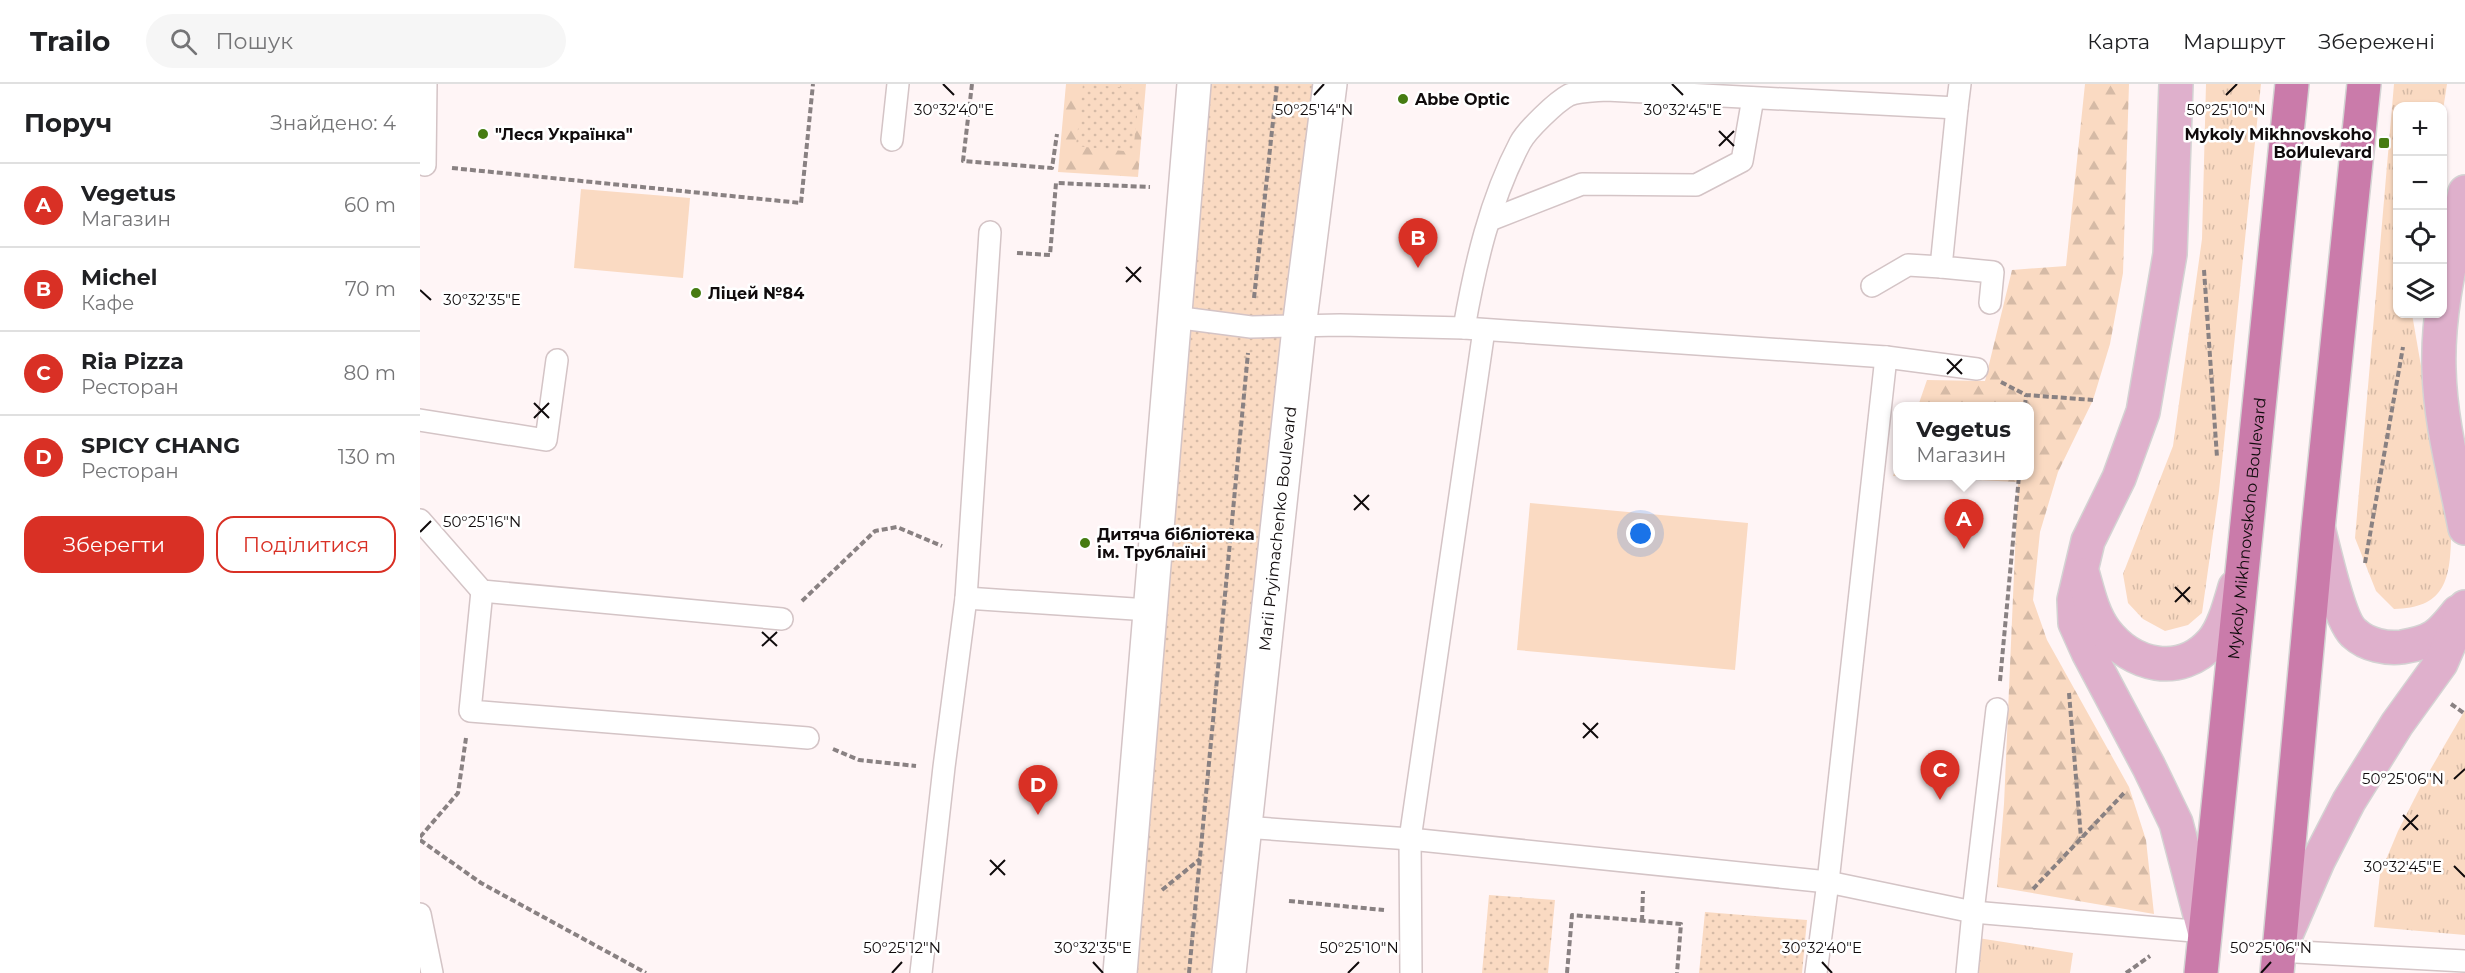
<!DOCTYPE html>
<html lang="uk">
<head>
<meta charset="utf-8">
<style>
	:root { --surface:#fff; --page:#f6f6f6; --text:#202124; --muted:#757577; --line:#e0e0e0; --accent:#d93025 }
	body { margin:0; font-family:Montserrat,sans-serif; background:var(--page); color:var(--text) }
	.controls { position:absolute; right:18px; top:18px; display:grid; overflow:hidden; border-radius:12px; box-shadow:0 2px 4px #0004 }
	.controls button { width:54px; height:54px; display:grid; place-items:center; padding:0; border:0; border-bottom:2px solid var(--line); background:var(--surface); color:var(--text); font:30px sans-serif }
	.you { position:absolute; left:1221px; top:450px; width:21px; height:21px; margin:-15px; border:4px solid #fff; border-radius:50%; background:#1a73e8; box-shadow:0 0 0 9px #1a73e833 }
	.badge { display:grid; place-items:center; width:39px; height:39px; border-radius:50%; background:var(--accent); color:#fff; font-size:20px; font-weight:700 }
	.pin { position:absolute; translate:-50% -50px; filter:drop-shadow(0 2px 3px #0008) }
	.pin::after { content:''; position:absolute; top:32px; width:21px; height:18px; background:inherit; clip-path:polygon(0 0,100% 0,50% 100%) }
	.popup { position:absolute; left:1473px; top:318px; width:141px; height:78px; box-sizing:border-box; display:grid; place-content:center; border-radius:12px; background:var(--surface); filter:drop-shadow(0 2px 4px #0005); font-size:20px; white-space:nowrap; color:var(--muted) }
	.popup b { font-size:22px; color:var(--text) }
	.popup::after { content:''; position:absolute; left:50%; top:100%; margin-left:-12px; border:12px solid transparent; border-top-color:var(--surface) }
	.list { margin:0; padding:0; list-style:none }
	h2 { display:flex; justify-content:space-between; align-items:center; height:78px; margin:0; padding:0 24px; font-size:26px }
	h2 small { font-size:20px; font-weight:400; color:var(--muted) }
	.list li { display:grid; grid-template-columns:39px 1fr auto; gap:18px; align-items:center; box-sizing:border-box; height:84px; padding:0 24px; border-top:2px solid var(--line) }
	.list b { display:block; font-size:22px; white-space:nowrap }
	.list p { margin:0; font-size:20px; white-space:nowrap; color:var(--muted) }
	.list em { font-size:20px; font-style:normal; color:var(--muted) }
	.actions { display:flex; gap:12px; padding:18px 24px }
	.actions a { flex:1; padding:14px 0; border:2px solid var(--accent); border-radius:18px; text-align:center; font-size:21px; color:var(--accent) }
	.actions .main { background:var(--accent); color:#fff }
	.icon { flex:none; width:33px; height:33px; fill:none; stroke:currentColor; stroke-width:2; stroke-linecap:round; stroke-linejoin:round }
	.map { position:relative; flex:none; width:2045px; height:889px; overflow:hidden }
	header { display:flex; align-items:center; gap:36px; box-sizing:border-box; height:84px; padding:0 30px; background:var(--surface); border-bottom:2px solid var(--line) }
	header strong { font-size:28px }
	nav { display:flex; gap:33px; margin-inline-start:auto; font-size:21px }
	.search { width:420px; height:54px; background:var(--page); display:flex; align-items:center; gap:15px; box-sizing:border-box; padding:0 21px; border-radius:33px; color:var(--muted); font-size:22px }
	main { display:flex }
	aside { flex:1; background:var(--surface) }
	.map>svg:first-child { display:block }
	.grass { fill:url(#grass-tufts) }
	.forest { fill:url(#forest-firs) }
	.park { fill:url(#park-dots) }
	.pitch { fill:#fadac2 }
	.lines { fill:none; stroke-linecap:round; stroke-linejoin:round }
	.lane-casing { stroke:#d4c4c6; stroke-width:24 }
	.street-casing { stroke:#d4c4c6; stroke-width:36 }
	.primary-casing { stroke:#d4d3d3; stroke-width:36 }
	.highway-casing { stroke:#d4d3d3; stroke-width:36 }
	.path { stroke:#898182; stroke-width:4; stroke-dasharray:6 3; stroke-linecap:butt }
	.lane { stroke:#fff; stroke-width:21 }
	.street { stroke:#fff; stroke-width:33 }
	.primary { stroke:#dfb0cc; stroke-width:33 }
	.highway { stroke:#ca7baa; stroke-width:33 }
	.ticks { fill:none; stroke:#100b0c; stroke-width:2 }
	.poi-dot { fill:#467c12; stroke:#fff; stroke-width:2 }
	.labels { text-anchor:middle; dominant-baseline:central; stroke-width:5; stroke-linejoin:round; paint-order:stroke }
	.poi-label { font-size:16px; font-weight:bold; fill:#100b0c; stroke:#fff; text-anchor:start }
	.street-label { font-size:16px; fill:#100b0c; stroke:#fff }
	.ticks-label { font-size:15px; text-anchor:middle; fill:#100b0c; stroke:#fff; stroke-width:5; stroke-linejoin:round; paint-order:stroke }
</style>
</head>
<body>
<header>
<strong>Trailo</strong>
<div class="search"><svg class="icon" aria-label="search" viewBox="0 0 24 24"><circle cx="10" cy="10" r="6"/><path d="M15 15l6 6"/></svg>Пошук</div>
<nav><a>Карта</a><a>Маршрут</a><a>Збережені</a></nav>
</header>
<main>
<aside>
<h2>Поруч<small>Знайдено: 4</small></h2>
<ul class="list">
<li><span class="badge">A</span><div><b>Vegetus</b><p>Магазин</p></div><em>60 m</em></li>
<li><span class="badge">B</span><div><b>Michel</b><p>Кафе</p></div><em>70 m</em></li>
<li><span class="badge">C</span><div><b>Ria Pizza</b><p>Ресторан</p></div><em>80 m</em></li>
<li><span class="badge">D</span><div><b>SPICY CHANG</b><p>Ресторан</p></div><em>130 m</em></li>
</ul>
<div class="actions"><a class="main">Зберегти</a><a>Поділитися</a></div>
</aside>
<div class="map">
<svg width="2045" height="889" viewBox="0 0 2045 889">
	<defs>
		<pattern id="grass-tufts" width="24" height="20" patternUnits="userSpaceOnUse" patternTransform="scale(1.5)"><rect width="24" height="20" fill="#fadac2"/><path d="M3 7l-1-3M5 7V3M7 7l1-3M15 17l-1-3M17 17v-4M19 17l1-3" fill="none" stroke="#d5baa6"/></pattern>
		<pattern id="forest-firs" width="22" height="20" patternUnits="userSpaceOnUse" patternTransform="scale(1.5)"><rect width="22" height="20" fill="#fadac2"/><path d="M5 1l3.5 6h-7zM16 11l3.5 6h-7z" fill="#d5baa6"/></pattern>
		<pattern id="park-dots" width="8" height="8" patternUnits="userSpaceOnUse" patternTransform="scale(1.5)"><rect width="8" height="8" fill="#fadac2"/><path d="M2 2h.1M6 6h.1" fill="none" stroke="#d5baa6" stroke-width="1.8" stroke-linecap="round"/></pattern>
	</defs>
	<rect width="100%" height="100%" fill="#fff5f6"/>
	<g class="grass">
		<polygon points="1786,0 1841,0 1799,407 1782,529 1768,541 1745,547 1723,535 1708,519 1703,490 1753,362 1782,155"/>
		<path d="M1974,0h53l-4,26 -1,-4h-44v208h14l39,225c-1,43 -8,69 -57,70l-18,-18 -21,-53z"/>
		<polygon points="2045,626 2045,851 1954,843 1960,790 1978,747 2002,700"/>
		<polygon points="1558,854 1653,869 1650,889 1554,889"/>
	</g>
	<g class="forest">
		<polygon points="646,0 726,0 718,93 638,88"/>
		<polygon points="1665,0 1709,0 1703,189 1690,260 1673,316 1638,388 1620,448 1613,516 1627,556 1709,703 1726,756 1734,830 1577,803 1584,720 1598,398 1473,392 1478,378 1478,392 1610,392 1610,322 1498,322 1507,296 1565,297 1592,186 1646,182"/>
	</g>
	<g class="park">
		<polygon points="663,0 720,5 713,68 656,62"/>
		<polygon points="774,0 910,0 809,889 700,889"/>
		<polygon points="1069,811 1135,816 1128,889 1062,889"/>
		<polygon points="1285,828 1387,836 1382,889 1279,889"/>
	</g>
	<g class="pitch">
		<polygon points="161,105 270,114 263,194 154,184"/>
		<polygon points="1110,419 1328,439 1315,586 1097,566"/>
	</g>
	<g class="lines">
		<g class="lane-casing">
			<g id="lane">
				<polyline points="1537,24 1521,183 1573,188 1570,219"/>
				<polyline points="472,56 478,0"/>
				<polyline points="5,81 6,0"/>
				<polyline points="1070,136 1162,100 1276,101 1322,77 1333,14"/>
				<polyline points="1452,202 1488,181 1521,183"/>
				<polyline points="754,233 831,243 920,241 1044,244 1466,273 1557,285"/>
				<path d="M1044,244c11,-63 26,-128 56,-185 7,-13 36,-41 49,-48 10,-4 26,-4 37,-5l351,18 3,-24"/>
				<polyline points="0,336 126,356 137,276"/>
				<polyline points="0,436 62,507 362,535"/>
				<polyline points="62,507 50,627 388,654"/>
				<polyline points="546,514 570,148"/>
				<polyline points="823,743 990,755 1408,798 1553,828 1785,848"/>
				<polyline points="0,830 12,889"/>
				<polyline points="1859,867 2045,877"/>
				<polyline points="501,889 524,683 546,514 729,526"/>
				<polyline points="991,889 990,755 1064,246"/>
				<polyline points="1396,889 1408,798 1466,273"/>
				<polyline points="1547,889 1553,828 1577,625"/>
			</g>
		</g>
		<g class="street-casing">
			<g id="street">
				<polyline points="700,889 774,0"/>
				<path id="s1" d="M809,889l70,-645 31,-244"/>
			</g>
		</g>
		<g class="primary-casing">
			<g id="primary">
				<polyline points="1756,0 1750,170 1723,328 1699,394 1668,457 1654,516 1655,539 1668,568 1729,683 1756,739 1784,846"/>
				<path d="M2045,108c-12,58 -28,117 -26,177 1,53 16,107 26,159"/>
				<path d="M1899,447c5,20 21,92 36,103 12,11 32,15 47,13 31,-5 37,-11 56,-35"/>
				<path d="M1663,491c5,18 10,40 22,56 27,35 75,47 107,11 12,-14 18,-38 23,-55"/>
				<polyline points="1862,860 1898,777 1929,717 1977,640 2021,579 2045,523"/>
			</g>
		</g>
		<g class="highway-casing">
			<g id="highway">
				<path id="s2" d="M1781,889l91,-889"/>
				<polyline points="1857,889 1898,445 1944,0"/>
			</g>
		</g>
		<g class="path">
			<polyline points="552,0 543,77 632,84 637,50"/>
			<polyline points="32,84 381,119 393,0"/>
			<polyline points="597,169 630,171 636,99 730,103"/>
			<polyline points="1784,186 1797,373"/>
			<polyline points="834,214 857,0"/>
			<polyline points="1581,298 1606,311 1673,316"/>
			<polyline points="1605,322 1606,311"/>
			<polyline points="1945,479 1983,263"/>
			<polyline points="382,517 455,447 477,443 522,462"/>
			<polyline points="1580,597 1599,392"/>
			<polyline points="1649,609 1661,754"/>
			<polyline points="2031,620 2045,630"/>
			<polyline points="413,665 439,676 496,682"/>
			<polyline points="0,753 38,709 46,654"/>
			<polyline points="0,756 61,799 226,889"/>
			<polyline points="1613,805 1705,708"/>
			<polyline points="742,806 780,775"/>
			<polyline points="869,817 964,826"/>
			<polyline points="1222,837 1223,807"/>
			<polyline points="769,889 828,269"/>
			<polyline points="1147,889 1152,831 1261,840 1257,889"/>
			<polyline points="1706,889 1730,872"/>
		</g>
		<use href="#lane" class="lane"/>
		<use href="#street" class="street"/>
		<use href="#primary" class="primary"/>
		<use href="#highway" class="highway"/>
	</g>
	<path class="ticks" d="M523,0l11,11M1252,0l11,11M894,11l10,-11M1806,11l11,-11M1299,47l15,15M1299,62l15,-15M706,183l15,15M706,198l15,-15M0,206l11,10M1527,275l15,15M1527,290l15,-15M114,319l15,15M114,334l15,-15M934,411l15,15M934,426l15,-15M0,448l11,-11M1755,503l15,15M1755,518l15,-15M342,548l15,14M342,562l15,-14M1163,639l15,15M1163,654l15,-15M2034,695l11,-10M1983,731l15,15M1983,746l15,-15M570,776l15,15M2034,782l11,11M570,791l15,-15M673,878l10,11M1402,878l10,11M472,889l10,-11M928,889l11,-11M1841,889l10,-11"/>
	<g class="poi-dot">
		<circle cx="983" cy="15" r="6"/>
		<circle cx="63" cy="50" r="6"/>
		<rect x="1958" y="53" width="12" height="12" rx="3"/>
		<circle cx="276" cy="209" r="6"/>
		<circle cx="665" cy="459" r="6"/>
	</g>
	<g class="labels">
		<g class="poi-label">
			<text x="995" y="15">Abbe Optic</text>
			<text x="75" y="50">"Леся Українка"</text>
			<text x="1952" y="50" text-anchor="end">Mykoly Mikhnovskoho<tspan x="1952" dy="18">BoИulevard</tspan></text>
			<text x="288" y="209">Ліцей №84</text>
			<text x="677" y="450">Дитяча бібліотека<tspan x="677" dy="18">ім. Трублаїні</tspan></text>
		</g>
		<g class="street-label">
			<text stroke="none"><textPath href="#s1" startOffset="447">Marii Pryimachenko Boulevard</textPath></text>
			<text stroke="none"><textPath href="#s2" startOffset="447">Mykoly Mikhnovskoho Boulevard</textPath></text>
		</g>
	</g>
	<g class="ticks-label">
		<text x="534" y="31">30°32'40"E</text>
		<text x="1263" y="31">30°32'45"E</text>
		<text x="1806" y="31">50°25'10"N</text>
		<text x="894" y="31">50°25'14"N</text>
		<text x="62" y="221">30°32'35"E</text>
		<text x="62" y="443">50°25'16"N</text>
		<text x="1983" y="700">50°25'06"N</text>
		<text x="1983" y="788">30°32'45"E</text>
		<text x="482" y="869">50°25'12"N</text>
		<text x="673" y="869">30°32'35"E</text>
		<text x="939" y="869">50°25'10"N</text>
		<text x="1402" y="869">30°32'40"E</text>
		<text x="1851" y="869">50°25'06"N</text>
	</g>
</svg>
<div class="controls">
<button>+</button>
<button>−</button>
<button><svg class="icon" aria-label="locate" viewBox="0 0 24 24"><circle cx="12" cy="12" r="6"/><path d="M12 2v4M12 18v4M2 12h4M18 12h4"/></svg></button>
<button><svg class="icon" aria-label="layers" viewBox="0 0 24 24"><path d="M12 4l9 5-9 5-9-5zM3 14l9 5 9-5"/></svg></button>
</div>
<div class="you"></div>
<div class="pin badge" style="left:1544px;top:465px">A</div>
<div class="popup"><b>Vegetus</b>Магазин</div>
<div class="pin badge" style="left:998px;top:184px">B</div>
<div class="pin badge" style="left:1520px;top:716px">C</div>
<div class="pin badge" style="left:618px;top:731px">D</div>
</div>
</main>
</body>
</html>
